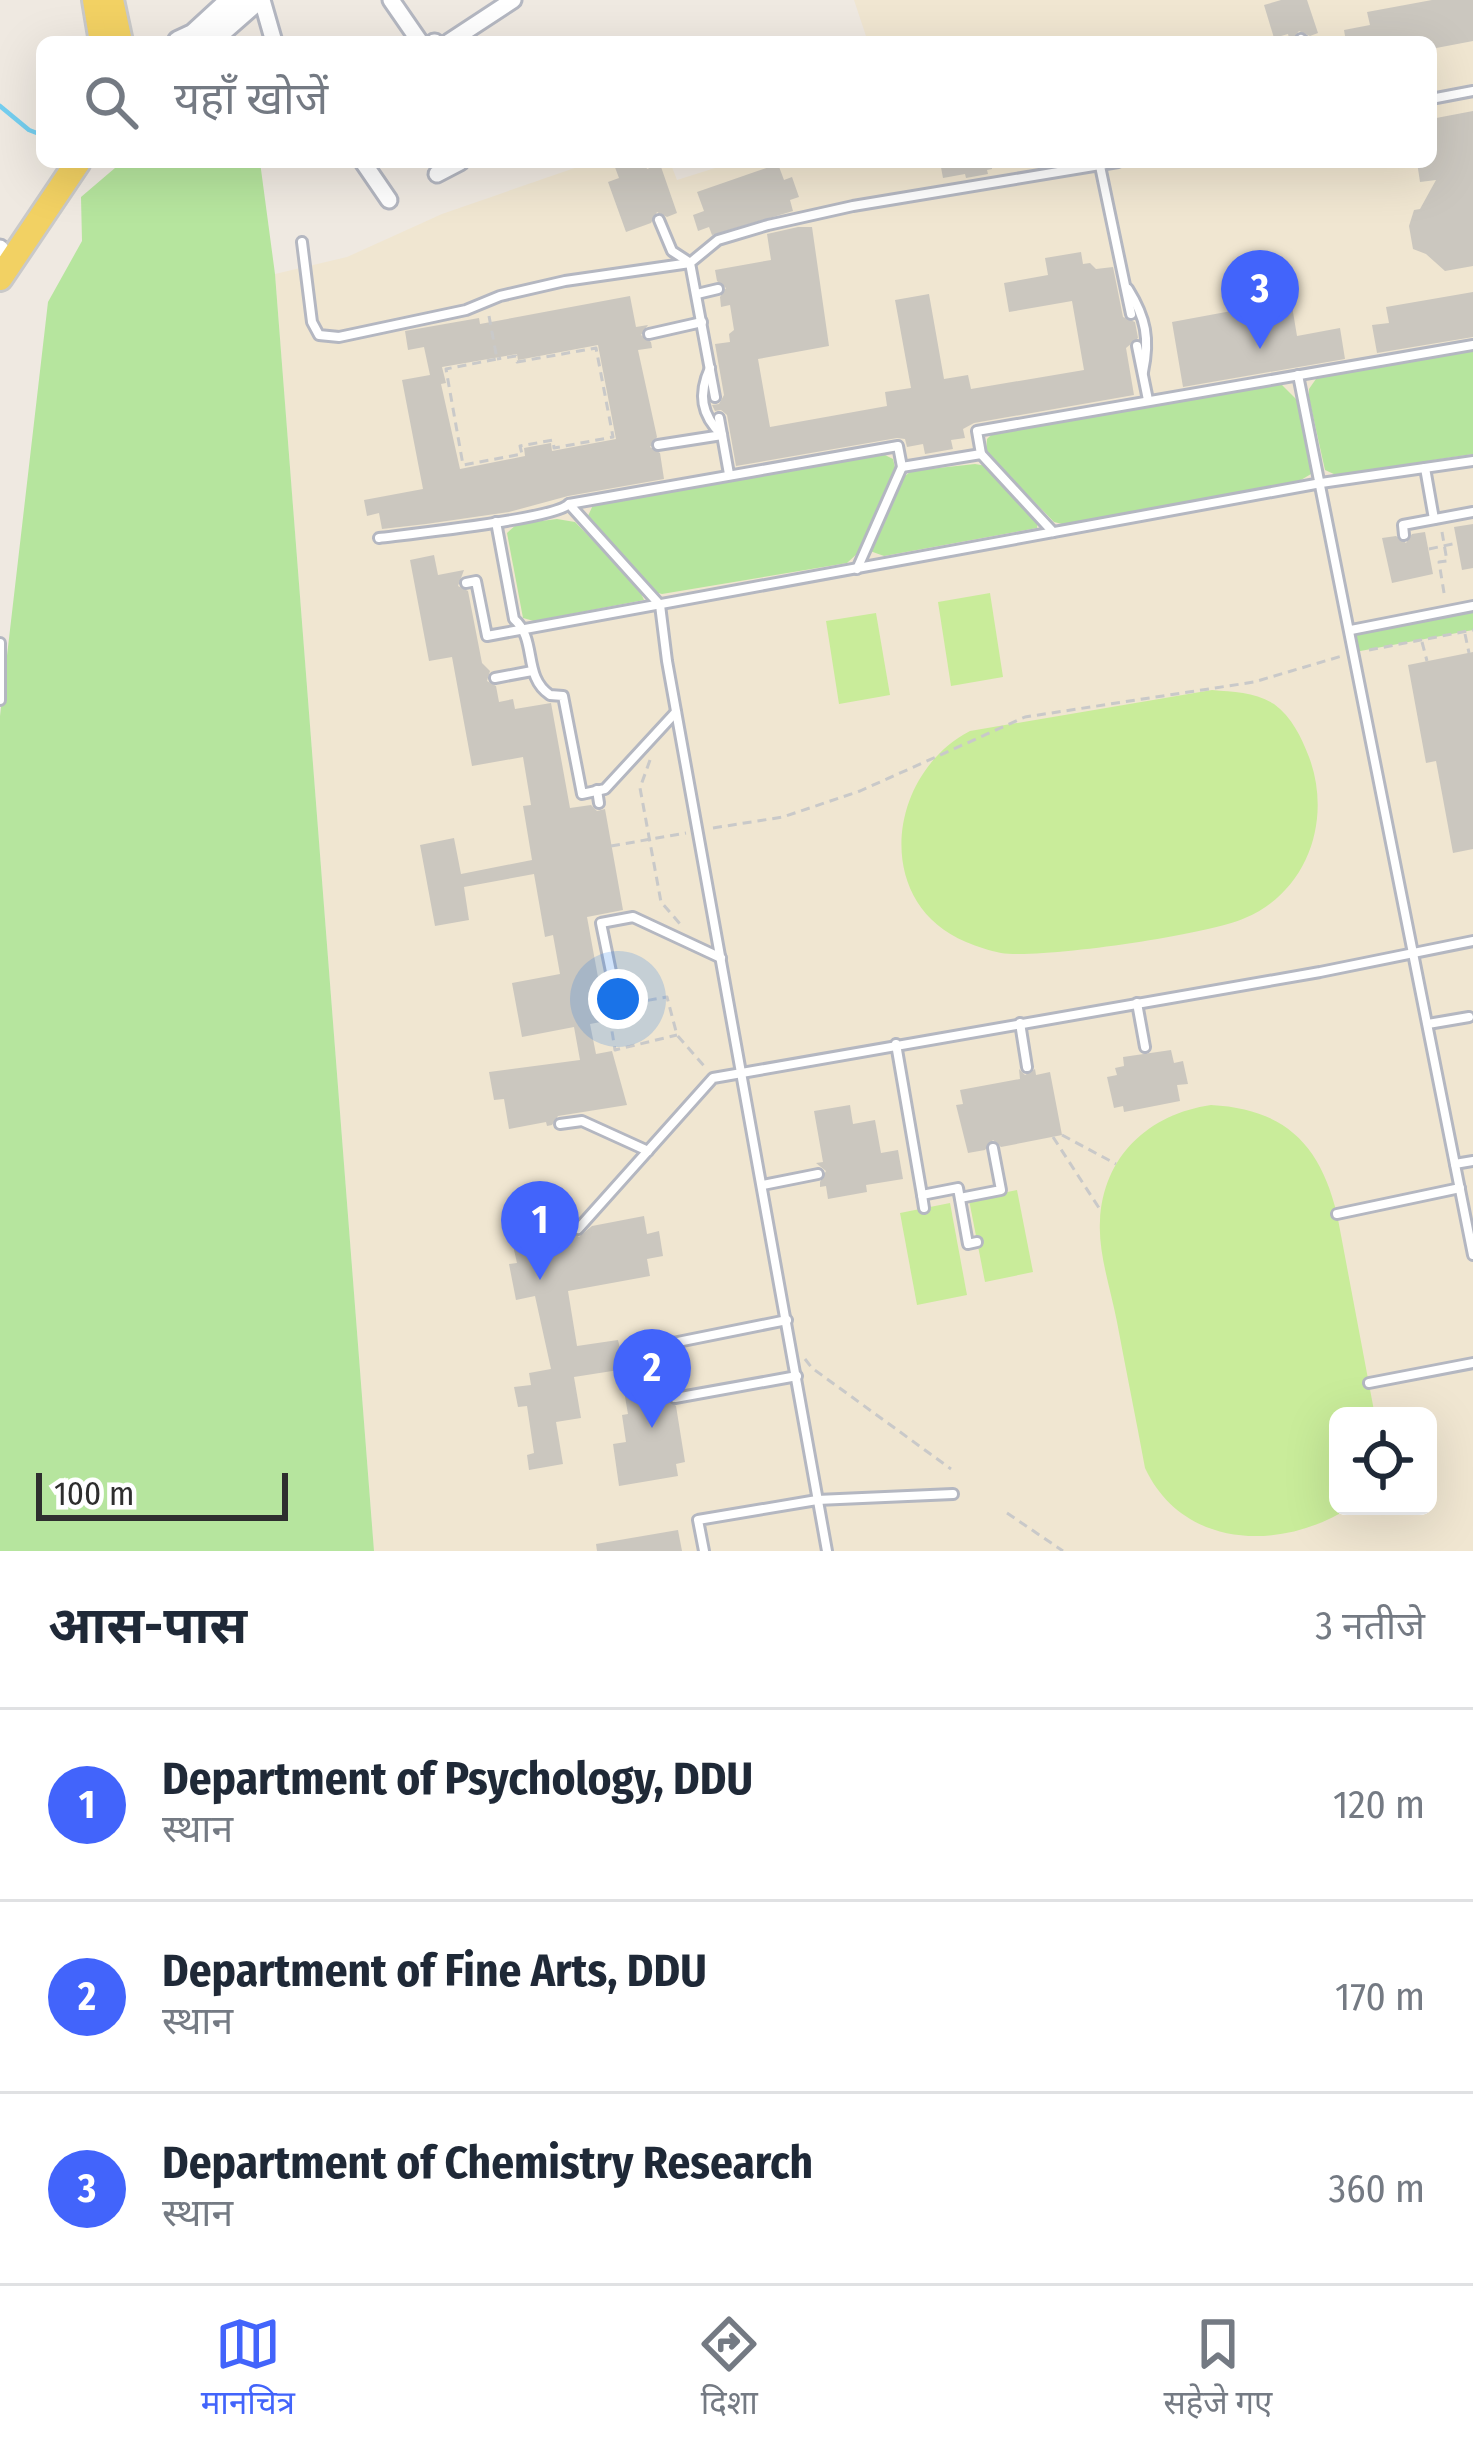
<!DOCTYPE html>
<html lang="hi">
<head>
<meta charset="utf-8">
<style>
	:root { --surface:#fff; --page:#f6f6f7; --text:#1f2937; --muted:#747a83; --line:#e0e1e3; --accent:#4264fb }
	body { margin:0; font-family:"Fira Sans Condensed","Noto Sans Devanagari",sans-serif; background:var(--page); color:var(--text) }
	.controls { position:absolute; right:36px; bottom:36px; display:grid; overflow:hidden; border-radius:18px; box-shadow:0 12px 48px #0002 }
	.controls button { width:108px; height:108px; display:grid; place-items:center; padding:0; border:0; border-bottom:3px solid var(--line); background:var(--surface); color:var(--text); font:60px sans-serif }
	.scale { position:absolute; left:36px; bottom:30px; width:252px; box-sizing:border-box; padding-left:12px; border:6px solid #2e2e2e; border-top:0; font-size:33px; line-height:42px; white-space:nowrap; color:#2e2e2e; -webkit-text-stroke:9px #fff; paint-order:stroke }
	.you { position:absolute; left:618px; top:999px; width:42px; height:42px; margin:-30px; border:9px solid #fff; border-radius:50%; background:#1a73e8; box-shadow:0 0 0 18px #1a73e833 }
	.badge { display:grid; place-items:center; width:78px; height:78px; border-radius:50%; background:var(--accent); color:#fff; font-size:39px; font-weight:700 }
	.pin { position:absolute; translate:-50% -99px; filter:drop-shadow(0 3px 6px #0008) }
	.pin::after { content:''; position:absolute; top:63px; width:42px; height:36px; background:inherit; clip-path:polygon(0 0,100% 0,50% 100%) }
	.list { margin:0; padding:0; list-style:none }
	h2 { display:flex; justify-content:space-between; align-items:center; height:156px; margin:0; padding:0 48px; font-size:51px }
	h2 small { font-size:39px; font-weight:400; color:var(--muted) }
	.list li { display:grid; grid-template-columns:78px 1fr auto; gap:36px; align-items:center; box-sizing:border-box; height:192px; padding:0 48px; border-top:3px solid var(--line) }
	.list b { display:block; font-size:45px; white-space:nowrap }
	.list p { margin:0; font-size:39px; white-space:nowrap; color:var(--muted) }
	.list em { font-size:39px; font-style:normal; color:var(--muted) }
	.icon { flex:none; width:66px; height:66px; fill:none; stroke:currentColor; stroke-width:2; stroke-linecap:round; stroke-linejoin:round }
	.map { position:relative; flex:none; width:1473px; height:1551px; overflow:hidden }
	.search { position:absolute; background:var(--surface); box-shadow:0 12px 48px #0002; left:36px; right:36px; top:36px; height:132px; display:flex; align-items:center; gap:30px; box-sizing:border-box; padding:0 42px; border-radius:18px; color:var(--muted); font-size:45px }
	.sheet { height:732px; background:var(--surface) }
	nav { display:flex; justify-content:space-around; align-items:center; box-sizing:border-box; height:168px; border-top:3px solid var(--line); background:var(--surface); font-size:33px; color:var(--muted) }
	nav a { display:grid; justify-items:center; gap:6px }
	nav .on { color:var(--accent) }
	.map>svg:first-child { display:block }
	.education { fill:#f0e6d1; fill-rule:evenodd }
	.green { fill:#b6e59e }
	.pitch { fill:#c9ec9a }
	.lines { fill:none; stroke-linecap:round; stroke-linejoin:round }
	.stream { stroke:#75cff0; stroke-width:4.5 }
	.building { fill:#cbc7bf; fill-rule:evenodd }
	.service-casing { stroke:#b4b7c1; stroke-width:14 }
	.minor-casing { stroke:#b4b7c1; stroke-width:21 }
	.secondary-casing { stroke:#b4b7c1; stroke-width:27 }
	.primary-casing { stroke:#c9c9c9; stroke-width:30 }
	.path { stroke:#c9c9c9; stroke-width:3; stroke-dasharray:9 6; stroke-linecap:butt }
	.service { stroke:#fff; stroke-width:8 }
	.minor { stroke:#fff; stroke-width:15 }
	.secondary { stroke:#fff; stroke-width:21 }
	.primary { stroke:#f2d163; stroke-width:24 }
</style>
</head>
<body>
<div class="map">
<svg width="1473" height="1551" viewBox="0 0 1473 1551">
	<rect width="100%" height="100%" fill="#efe9e1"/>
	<path class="education" d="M854,0h619v1551h-1099l-99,-1277 72,-17 95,-43 150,-52h53l3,6 22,-6 7,18 57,-18h697v-120h-563zM1338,1416h90v90h-90z"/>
	<g class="green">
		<polygon points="122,162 260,162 275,274 374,1551 0,1551 0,716 48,302 82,241 81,197"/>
		<polygon points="1473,349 1473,454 1336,475 1325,470 1309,398 1309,389 1318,376"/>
		<polygon points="1280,383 1298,401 1313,465 1311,474 1296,483 1062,524 1054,522 986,452 987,439 997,429"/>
		<polygon points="879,452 893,459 896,472 859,552 847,563 662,594 654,592 588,516 593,505 602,502"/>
		<polygon points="975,464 987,466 1038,519 1037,528 884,556 870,551 897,483 911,471"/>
		<polygon points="557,519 575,522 638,587 644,600 534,621 523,618 507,533 517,524"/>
		<polygon points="1473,606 1473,630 1355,652 1351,630"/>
	</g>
	<g class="pitch">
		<polygon points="990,593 1003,677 951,686 938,602"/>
		<polygon points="876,613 890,695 839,704 826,621"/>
		<path d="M1212,690c22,2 43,2 62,14 18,13 27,33 35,53 23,61 0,134 -64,161 -38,17 -202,41 -244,35 -11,-2 -25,-7 -35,-11 -94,-39 -79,-168 4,-211z"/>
		<path d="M1211,1105c74,4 109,39 126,109l38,202h-37v90h14c-67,45 -168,45 -207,-38 -9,-49 -19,-98 -28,-146 -6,-32 -19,-69 -17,-101 3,-65 49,-107 111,-116z"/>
		<polygon points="1017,1190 1033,1272 985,1282 969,1200"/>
		<polygon points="950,1203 967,1295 917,1305 900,1213"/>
	</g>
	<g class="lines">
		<polyline class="stream" points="0,106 29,130 42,135"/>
	</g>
	<g class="building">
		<polygon points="1281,0 1307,0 1318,33 1310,36 1299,31 1290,42 1288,34 1274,38 1264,5"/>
		<polygon points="1432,0 1473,0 1473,41 1431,49 1431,42 1346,42 1344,30 1370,25 1367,12"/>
		<polygon points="1473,111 1473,266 1445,271 1426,254 1413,249 1409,226 1414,210 1420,209 1436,180 1420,182 1417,162 1431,162 1431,119"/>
		<polygon points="613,162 645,162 647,169 660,164 677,213 667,217 657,212 651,223 626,232 608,182 619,178"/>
		<polygon points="940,162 992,162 992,169 987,170 988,174 966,178 965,174 943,178"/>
		<polygon points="778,164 784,180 792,177 799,197 790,200 793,211 712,235 709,227 698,231 693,215 704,211 697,192"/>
		<polygon points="798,227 812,227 829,346 758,359 770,427 887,406 885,392 911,388 895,300 929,294 944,379 968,375 971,389 1084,370 1072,301 1009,312 1004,283 1048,275 1045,258 1081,252 1083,264 1090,263 1096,269 1113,267 1123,317 1135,322 1138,338 1126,348 1134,395 974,423 963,429 965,438 951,440 953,449 925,454 923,444 907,447 905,439 897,438 736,466 727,415 721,410 715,411 712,405 719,404 724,395 715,344 730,342 729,334 734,330 730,305 721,307 720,297 726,288 717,281 715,270 771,260 767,234"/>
		<polygon points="1473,292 1473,337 1377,353 1372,325 1389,323 1386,307"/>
		<path d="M630,296l6,31 12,-2 -7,10 10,7 1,6 -14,2 19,87 -7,10 10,6 4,26 -96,17 -59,16 -83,12 -44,5 -3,-16 -12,3 -3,-16 59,-11 -21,-109 28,-5 -6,-28 -16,3 -3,-19 74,-13 1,6zM598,345l18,94 -64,12 -1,-8 -27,5 1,8 -65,13 -19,-85 5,-1 -4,-16 75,-13 1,6z"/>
		<polygon points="1291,300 1297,336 1340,328 1345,359 1183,387 1172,322"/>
		<polygon points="1473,524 1473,568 1462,570 1454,527"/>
		<polygon points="1425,532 1433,574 1392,583 1382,538 1396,536 1406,543 1412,534"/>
		<polygon points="434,555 438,575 464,570 458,586 468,591 482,663 490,671 487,681 496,686 499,702 513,699 515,709 551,703 570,808 591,805 597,811 605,809 623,910 587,917 606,1021 590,1024 596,1054 612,1051 627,1105 558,1116 552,1125 547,1126 546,1122 509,1129 504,1099 494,1100 489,1072 580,1060 574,1027 522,1037 512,983 560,974 553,935 545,937 534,874 464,887 469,920 435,926 420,845 454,838 461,874 532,860 523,806 531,805 523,757 472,766 452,657 429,661 410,560"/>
		<polygon points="1473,652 1473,849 1453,853 1436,761 1426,763 1408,665"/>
		<polygon points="1171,1050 1174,1063 1183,1061 1188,1084 1177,1085 1180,1101 1124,1112 1123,1106 1114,1108 1107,1077 1117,1075 1115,1068 1124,1066 1123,1057"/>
		<polygon points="1019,1069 1025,1075 1035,1069 1036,1075 1050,1072 1062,1135 1001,1147 993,1140 985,1150 968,1153 956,1105 963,1104 960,1090 1020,1079"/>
		<polygon points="850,1105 853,1124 875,1120 881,1153 898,1150 903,1179 866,1185 867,1192 828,1199 826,1186 820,1187 820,1182 826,1171 816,1163 823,1162 814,1111"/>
		<polygon points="644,1216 647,1234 659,1231 663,1256 647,1259 650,1276 568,1291 577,1346 618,1340 625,1369 574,1377 581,1418 556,1422 563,1464 529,1470 527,1455 534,1453 527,1406 518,1407 514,1387 531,1385 529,1373 551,1369 535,1296 516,1300 509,1264 517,1263 512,1241 570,1230 579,1237 592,1226"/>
		<polygon points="672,1379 674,1390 667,1398 676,1406 685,1462 676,1464 678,1476 619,1486 613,1444 626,1442 622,1415 628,1414 623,1385"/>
		<polygon points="678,1530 682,1551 597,1551 596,1544"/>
	</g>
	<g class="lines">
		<g class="service-casing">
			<g id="service">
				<polyline points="1301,39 1305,42"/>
				<polyline points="1431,99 1473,91"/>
				<polyline points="1100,166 1131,314"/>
				<polyline points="659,220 672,251 689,262"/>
				<polyline points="302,242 312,322 319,335 339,337 466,310 500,296 565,281 690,263"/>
				<path d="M1128,289c18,29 22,50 15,83"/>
				<polyline points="697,294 718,289"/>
				<polyline points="649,334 702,322"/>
				<polyline points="1137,346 1148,400"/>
				<path d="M710,368c-12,26 -9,47 12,67"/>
				<polyline points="1298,375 1473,1255"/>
				<polyline points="715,397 690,263 718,240 768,225 853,206 1118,162"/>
				<polyline points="719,418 729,474"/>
				<polyline points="658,445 722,435"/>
				<polyline points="981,454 1053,532"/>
				<polyline points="1425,468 1434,519"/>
				<polyline points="569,504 660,605 667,661 827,1551"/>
				<path d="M496,522l18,97c24,21 8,57 36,76l13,1 19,98 23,-5 71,-77"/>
				<polyline points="1404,535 1403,525 1473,512"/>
				<path d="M379,538c32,-4 175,-19 190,-34l329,-58 4,21 79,-13 -4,-23 496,-86"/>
				<polyline points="857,569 902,467"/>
				<polyline points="466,583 476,581 487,636 1321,483 1473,461"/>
				<polyline points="1351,630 1473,606"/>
				<polyline points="0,643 0,700"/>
				<polyline points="495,678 532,671"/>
				<polyline points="597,790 599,803"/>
				<polyline points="1137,1003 1145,1047"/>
				<polyline points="618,1006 601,923 633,917 721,958"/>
				<polyline points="1020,1023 1027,1067"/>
				<polyline points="1428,1024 1469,1017"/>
				<polyline points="896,1044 922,1195 958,1188 968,1244 977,1242"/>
				<polyline points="560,1124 582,1121 648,1151"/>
				<polyline points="1455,1164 1473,1161"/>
				<polyline points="763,1185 818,1174"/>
				<polyline points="922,1195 924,1208"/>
				<polyline points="960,1198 1001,1190 993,1148"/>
				<polyline points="1337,1214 1460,1188"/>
				<polyline points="578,1229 713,1078 1320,972 1473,941"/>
				<polyline points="628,1352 787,1320"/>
				<polyline points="1369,1383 1473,1363"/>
				<polyline points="675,1398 797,1376"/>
				<polyline points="704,1551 698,1520 817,1500 953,1494"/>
			</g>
		</g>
		<g class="minor-casing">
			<g id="minor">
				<polyline points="262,0 274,42"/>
				<polyline points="391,0 420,42"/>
				<polyline points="434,42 435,42"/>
				<polyline points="449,42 513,0"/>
				<polyline points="363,162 389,200"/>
				<polyline points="437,174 460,162"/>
				<polyline points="0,248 1,249"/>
			</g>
		</g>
		<g class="secondary-casing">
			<g id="secondary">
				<polyline points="179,42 194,35 232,0"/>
				<polyline points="208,42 256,0"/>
			</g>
		</g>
		<g class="primary-casing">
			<g id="primary">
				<polyline points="95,0 102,42"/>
				<polyline points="111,0 120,42"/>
				<polyline points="0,278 78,162"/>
			</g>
		</g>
		<g class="path">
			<polyline points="489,316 497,359 446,369 463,465 522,454 520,446 553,440 554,448 613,437 596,348 517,362 516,356 497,359"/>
			<polyline points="1442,532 1447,561 1439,562 1445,599"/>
			<polyline points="1429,549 1457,543"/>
			<polyline points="1465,634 1469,653"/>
			<polyline points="1422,642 1427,661"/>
			<polyline points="1369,650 1473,630"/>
			<polyline points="650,760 640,788 661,902 681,925"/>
			<polyline points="713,828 783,817 860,791 1025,717 1254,682 1342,656"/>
			<polyline points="611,846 686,833"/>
			<polyline points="633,1003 667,997 677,1035 705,1067"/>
			<polyline points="614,1017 611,1025 615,1050 677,1035"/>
			<polyline points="1062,1135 1116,1164"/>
			<polyline points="1053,1137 1101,1211"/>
			<polyline points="805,1359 812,1368 951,1469"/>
			<polyline points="1007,1513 1063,1551"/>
		</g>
		<use href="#service" class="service"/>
		<use href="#minor" class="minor"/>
		<use href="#secondary" class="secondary"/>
		<use href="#primary" class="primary"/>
	</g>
</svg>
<div class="controls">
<button><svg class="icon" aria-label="locate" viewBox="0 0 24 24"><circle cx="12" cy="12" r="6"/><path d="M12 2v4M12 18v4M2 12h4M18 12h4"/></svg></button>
</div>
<div class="scale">100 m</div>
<div class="you"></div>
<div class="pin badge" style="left:540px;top:1280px">1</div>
<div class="pin badge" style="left:652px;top:1428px">2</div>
<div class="pin badge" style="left:1260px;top:349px">3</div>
<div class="search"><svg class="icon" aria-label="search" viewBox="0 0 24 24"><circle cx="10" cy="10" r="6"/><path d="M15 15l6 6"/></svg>यहाँ खोजें</div>
</div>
<section class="sheet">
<h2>आस-पास<small>3 नतीजे</small></h2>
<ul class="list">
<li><span class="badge">1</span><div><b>Department of Psychology, DDU</b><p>स्थान</p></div><em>120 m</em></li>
<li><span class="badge">2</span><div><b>Department of Fine Arts, DDU</b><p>स्थान</p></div><em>170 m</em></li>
<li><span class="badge">3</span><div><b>Department of Chemistry Research</b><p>स्थान</p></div><em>360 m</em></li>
</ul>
</section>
<nav>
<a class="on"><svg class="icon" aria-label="map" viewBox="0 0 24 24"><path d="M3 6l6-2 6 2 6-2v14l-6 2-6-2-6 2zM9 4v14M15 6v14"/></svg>मानचित्र</a>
<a><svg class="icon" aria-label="directions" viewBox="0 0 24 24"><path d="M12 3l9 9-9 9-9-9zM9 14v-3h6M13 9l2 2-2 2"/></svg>दिशा</a>
<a><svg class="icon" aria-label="saved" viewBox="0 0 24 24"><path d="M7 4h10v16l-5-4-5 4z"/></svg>सहेजे गए</a>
</nav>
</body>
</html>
